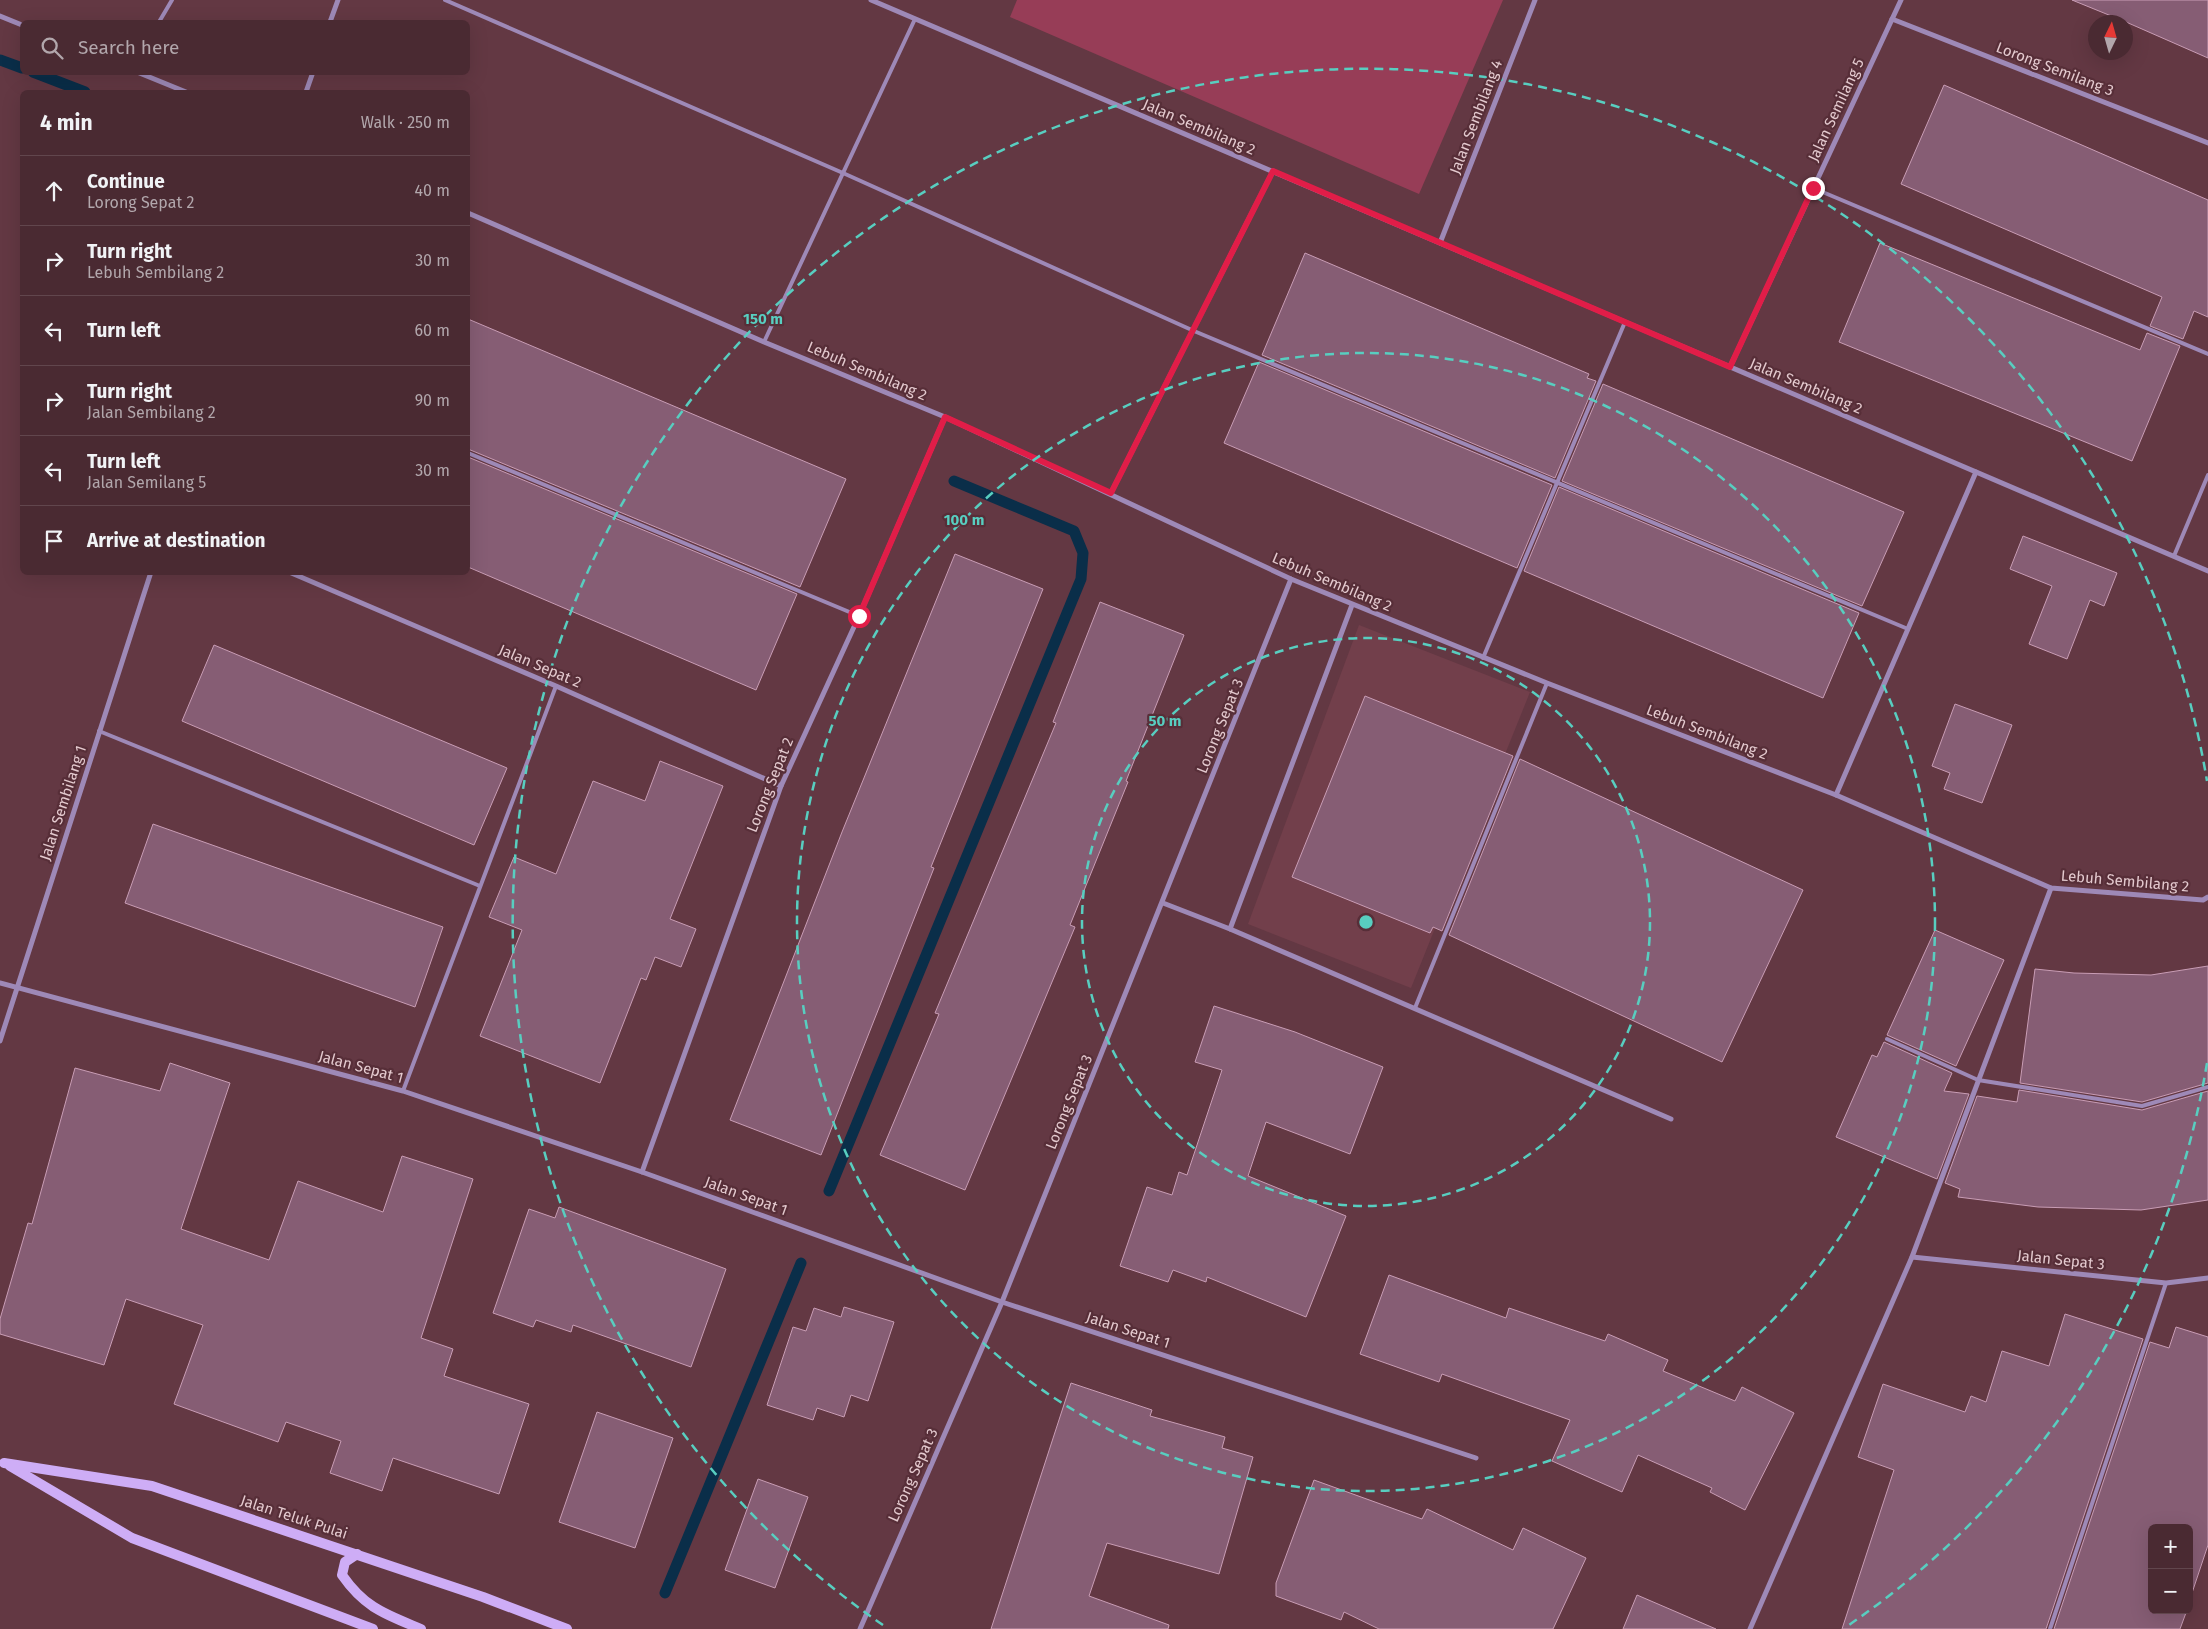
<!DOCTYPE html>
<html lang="en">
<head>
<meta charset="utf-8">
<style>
	:root { --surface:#4a2a32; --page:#51323a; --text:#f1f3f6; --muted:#b2a7ac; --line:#61464d }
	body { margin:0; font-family:"Fira Sans",sans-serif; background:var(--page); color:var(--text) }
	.controls { position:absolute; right:15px; bottom:15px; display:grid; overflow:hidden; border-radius:8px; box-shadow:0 5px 20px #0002 }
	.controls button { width:45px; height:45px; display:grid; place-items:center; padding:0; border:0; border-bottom:1px solid var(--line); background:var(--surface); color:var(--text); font:25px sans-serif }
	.compass { position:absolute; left:2088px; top:15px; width:45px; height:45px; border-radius:50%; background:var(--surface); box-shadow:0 5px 20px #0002; rotate:5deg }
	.stop { position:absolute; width:15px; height:15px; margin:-11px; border:4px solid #e11d48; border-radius:50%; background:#fff }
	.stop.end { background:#e11d48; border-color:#fff; box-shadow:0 1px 5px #0008 }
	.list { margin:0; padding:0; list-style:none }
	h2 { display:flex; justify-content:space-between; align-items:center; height:65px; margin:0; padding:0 20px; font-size:21px }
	h2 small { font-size:16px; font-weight:400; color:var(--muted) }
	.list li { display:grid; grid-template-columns:32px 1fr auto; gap:15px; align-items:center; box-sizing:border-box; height:70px; padding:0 20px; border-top:1px solid var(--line) }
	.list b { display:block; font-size:19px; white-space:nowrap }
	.list p { margin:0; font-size:16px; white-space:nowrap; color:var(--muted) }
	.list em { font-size:16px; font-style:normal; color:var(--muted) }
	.icon { flex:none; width:28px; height:28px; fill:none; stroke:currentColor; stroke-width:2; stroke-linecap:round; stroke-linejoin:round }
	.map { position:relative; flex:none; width:2208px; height:1629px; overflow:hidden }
	.search { position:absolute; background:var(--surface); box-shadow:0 5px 20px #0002; left:20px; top:20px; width:450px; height:55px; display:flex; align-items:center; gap:12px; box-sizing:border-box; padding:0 18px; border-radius:8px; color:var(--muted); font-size:19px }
	.panel { position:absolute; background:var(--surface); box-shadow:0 5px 20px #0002; left:20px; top:90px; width:450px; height:485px; border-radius:8px }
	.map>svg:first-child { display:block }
	.built { fill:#723f4b }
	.green { fill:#973d57 }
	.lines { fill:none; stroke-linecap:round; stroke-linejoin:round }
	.stream { stroke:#0a2e49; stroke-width:11 }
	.building { fill:#865d74; stroke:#c99db5 }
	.lane { stroke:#9e89b7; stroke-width:4 }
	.street { stroke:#9e89b7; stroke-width:5 }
	.secondary { stroke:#ceadf6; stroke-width:10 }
	.route { stroke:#e11d48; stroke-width:6 }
	.ring { fill:none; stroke:#58cec0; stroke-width:2.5; stroke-dasharray:9 6 }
	.labels { text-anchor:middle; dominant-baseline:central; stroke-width:4.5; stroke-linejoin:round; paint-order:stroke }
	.street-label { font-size:15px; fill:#e4cacf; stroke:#572e38 }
	.centre { fill:#58cec0; stroke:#572e38; stroke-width:2.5 }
	.ring-label { font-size:15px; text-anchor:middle; font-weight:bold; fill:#58cec0; stroke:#572e38; stroke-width:4.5; stroke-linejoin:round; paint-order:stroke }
</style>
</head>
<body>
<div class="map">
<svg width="2208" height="1629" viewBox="0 0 2208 1629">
	<rect width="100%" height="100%" fill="#633843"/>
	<polygon class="built" points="1359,625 1530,692 1411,988 1248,924"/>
	<polygon class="green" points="1017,0 1503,0 1419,194 1010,17"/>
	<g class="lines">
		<g class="stream">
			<polyline points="0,60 22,68"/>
			<polyline points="33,72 85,92"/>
			<polyline points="829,1191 1081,579 1083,553 1074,531 954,481"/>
			<polyline points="665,1593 801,1263"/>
		</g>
	</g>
	<g class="building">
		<polygon points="2072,0 2208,0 2208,58 2126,22"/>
		<polygon points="1944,85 2208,200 2208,317 2194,311 2183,339 2150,326 2162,297 1901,184"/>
		<polygon points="1880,243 2140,350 2147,333 2180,346 2132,461 1839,342"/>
		<polygon points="1305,253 1589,374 1587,378 1596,381 1555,478 1262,355"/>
		<polygon points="468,319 846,479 800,587 468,449"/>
		<polygon points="1259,362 1552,485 1517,568 1224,443"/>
		<polygon points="1603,384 1904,512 1862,606 1562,481"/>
		<polygon points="468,457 797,594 756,690 468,567"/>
		<polygon points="1559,487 1859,613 1823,698 1524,571"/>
		<polygon points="2023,536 2117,573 2104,606 2090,600 2067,659 2029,644 2052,586 2010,569"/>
		<polygon points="955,554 1043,589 931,867 934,868 821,1155 730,1120 842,832"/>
		<polygon points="1100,602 1184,635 1126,781 1128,782 1070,925 1075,927 965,1190 880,1155 939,1014 935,1013 1056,723 1053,722"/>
		<polygon points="214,645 507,768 474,845 182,721"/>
		<polygon points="1365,696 1513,756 1442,931 1433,927 1430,933 1292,877"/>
		<polygon points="1955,704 2012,725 1982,803 1944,789 1950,773 1932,766"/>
		<polygon points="1520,759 1803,890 1722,1062 1449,935"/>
		<polygon points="660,761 723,786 670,919 696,929 681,967 655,957 646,980 641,978 600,1083 480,1036 522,930 489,917 514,857 556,874 593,781 645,801"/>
		<polygon points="153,824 443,927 415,1007 125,903"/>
		<polygon points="1935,930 2004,960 1956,1066 1887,1035"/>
		<polygon points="2208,966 2208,1083 2142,1102 2020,1083 2035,969 2074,973 2151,975"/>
		<polygon points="1214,1006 1295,1032 1383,1067 1350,1154 1266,1122 1248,1176 1346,1216 1306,1317 1207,1277 1206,1282 1173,1270 1168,1282 1120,1266 1147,1187 1172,1195 1179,1172 1187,1175 1222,1070 1195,1062"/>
		<polygon points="1884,1042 1952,1073 1944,1091 1969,1094 1937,1179 1836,1137 1872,1055 1877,1057"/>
		<polygon points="170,1063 230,1083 181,1229 269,1260 298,1181 383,1212 402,1156 473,1179 421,1338 453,1349 444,1376 529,1404 499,1494 393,1458 382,1491 330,1473 341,1441 286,1422 278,1442 174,1404 203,1325 126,1299 104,1365 0,1334 0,1319 28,1223 32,1224 75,1068 160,1091"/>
		<polygon points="2019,1090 2142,1110 2208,1091 2208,1200 2141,1210 2038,1207 1958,1197 1960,1189 1945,1183 1977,1096 2017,1102"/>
		<polygon points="559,1207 726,1269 691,1367 573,1325 571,1332 536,1320 533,1327 493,1313 529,1209 555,1218"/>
		<polygon points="1389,1275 1506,1318 1509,1308 1605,1341 1608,1334 1668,1360 1663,1371 1735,1401 1742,1387 1794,1413 1745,1510 1710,1492 1712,1488 1638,1455 1622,1492 1552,1461 1570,1420 1442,1374 1439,1382 1360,1354"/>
		<polygon points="844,1307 894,1322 868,1401 851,1395 844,1417 817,1408 813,1420 767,1405 793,1327 806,1331 814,1308 841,1317"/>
		<polygon points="2065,1314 2143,1339 2046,1629 1842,1629 1894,1470 1858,1457 1883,1384 1965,1412 1971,1396 1986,1402 2002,1351 2049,1366"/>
		<polygon points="2176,1327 2208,1337 2208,1545 2189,1602 2189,1528 2152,1528 2152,1610 2187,1610 2180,1629 2054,1629 2150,1342 2169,1348"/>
		<polygon points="1071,1383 1152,1410 1150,1416 1225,1437 1222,1448 1253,1457 1219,1574 1107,1543 1089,1596 1169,1625 1168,1629 991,1629"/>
		<polygon points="597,1412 673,1438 635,1548 559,1522"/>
		<polygon points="758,1479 808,1497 775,1588 725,1570"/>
		<polygon points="1314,1480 1422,1519 1427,1509 1513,1550 1523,1528 1586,1558 1553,1629 1379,1629 1344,1612 1341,1620 1276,1596 1276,1583"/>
		<polygon points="1637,1595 1716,1629 1623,1629"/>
	</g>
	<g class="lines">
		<g class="lane">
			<polyline points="445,0 843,173 1194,331 1908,629"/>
			<polyline points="159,22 172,0"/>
			<polyline points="1813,188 2208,354"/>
			<polyline points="764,342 915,19"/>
			<polyline points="468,453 859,616"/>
			<polyline points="2174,556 2208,475"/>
			<polyline points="1483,658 1625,322"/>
			<polyline points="99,731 480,886"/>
			<polyline points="1415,1008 1547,683"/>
			<polyline points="1887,1039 1978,1080 2142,1106 2208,1087"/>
			<polyline points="403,1091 556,686"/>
			<polyline points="2050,1629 2166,1283"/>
		</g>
		<g class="street">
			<polyline points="871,0 2208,571"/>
			<polyline points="0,16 22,25"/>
			<polyline points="1892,19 2208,143"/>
			<polyline points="330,22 338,0"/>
			<polyline points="137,72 186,92"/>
			<polyline points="306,92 313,72"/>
			<polyline points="468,213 764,342 945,417 1291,579 1547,683 1836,795 2051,888 2203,900 2208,897"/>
			<polyline points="1440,243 1535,0"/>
			<polyline points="1730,367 1901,0"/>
			<polyline points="1111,493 1273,171"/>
			<polyline points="289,572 556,686 781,786"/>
			<polyline points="1836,795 1976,472"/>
			<polyline points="1163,903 1230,929 1671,1119"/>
			<polyline points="1230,929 1352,605"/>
			<polyline points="0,983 403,1091 642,1172 1002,1302 1476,1458"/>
			<polyline points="0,1041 151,572"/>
			<polyline points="642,1172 781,786 859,616 945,417"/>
			<polyline points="1912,1257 2166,1283 2208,1278"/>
			<polyline points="860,1629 1002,1302 1291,579"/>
			<polyline points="1750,1629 1912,1257 2051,888"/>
		</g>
		<g class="secondary">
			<polyline points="4,1463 152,1486 483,1597 567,1629"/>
			<polyline points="10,1466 132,1538 373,1629"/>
			<path d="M357,1554l-12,8 -3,13c23,33 43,39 79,54"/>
		</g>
	</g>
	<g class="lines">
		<polyline class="route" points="859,616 945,417 1111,493 1273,171 1730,367 1813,188"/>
	</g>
	<g class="ring">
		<circle cx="1366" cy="922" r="284"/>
		<circle cx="1366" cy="922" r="569"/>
		<path d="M2207 1063A853 853 0 0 1 1849 1625M883 1625A853 853 0 1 1 2207 781"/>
	</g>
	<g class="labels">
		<g class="street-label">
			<text transform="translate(2055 69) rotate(21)">Lorong Semilang 3</text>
			<text transform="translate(1836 110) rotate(-65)">Jalan Semilang 5</text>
			<text transform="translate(1476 117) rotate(-69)">Jalan Sembilang 4</text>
			<text transform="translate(1199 127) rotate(23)">Jalan Sembilang 2</text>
			<text transform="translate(867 371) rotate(23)">Lebuh Sembilang 2</text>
			<text transform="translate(1806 386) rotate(23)">Jalan Sembilang 2</text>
			<text transform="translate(1332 582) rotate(23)">Lebuh Sembilang 2</text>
			<text transform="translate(540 666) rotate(23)">Jalan Sepat 2</text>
			<text transform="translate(1220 726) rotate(-68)">Lorong Sepat 3</text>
			<text transform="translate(1707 732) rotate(21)">Lebuh Sembilang 2</text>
			<text transform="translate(770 785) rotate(-68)">Lorong Sepat 2</text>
			<text transform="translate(63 803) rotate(-72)">Jalan Sembilang 1</text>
			<text transform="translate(2125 881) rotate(5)">Lebuh Sembilang 2</text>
			<text transform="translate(361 1067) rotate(15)">Jalan Sepat 1</text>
			<text transform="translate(1069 1102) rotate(-68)">Lorong Sepat 3</text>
			<text transform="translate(746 1196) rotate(20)">Jalan Sepat 1</text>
			<text transform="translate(2061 1260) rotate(6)">Jalan Sepat 3</text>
			<text transform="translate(1128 1330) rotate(18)">Jalan Sepat 1</text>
			<text transform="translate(913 1475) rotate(-66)">Lorong Sepat 3</text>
			<text transform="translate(294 1517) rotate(18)">Jalan Teluk Pulai</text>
		</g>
	</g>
	<circle cx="1366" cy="922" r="8" class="centre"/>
	<g class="ring-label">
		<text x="763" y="324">150 m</text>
		<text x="964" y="525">100 m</text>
		<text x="1165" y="726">50 m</text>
	</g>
</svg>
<div class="controls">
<button>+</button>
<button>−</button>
</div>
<svg class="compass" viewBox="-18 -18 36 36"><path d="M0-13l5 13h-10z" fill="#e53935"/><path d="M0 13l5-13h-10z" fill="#b2a7ac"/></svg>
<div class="stop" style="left:859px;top:616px"></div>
<div class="stop end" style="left:1813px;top:188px"></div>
<div class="search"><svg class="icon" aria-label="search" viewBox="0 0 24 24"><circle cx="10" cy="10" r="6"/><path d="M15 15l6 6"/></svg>Search here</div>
<section class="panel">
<h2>4 min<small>Walk · 250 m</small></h2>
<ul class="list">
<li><svg class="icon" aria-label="ahead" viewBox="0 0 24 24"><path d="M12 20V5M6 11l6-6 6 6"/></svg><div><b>Continue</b><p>Lorong Sepat 2</p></div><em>40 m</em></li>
<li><svg class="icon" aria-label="right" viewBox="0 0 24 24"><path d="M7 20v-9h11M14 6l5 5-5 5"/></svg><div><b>Turn right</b><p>Lebuh Sembilang 2</p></div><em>30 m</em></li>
<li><svg class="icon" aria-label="left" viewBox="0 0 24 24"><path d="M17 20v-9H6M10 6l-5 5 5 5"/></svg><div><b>Turn left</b></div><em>60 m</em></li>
<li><svg class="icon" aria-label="right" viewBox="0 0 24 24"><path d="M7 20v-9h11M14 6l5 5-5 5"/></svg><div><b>Turn right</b><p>Jalan Sembilang 2</p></div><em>90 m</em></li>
<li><svg class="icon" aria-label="left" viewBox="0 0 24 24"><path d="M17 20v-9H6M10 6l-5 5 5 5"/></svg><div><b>Turn left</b><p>Jalan Semilang 5</p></div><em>30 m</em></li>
<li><svg class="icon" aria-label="arrive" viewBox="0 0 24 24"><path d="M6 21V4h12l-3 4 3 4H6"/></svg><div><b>Arrive at destination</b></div></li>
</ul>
</section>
</div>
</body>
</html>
